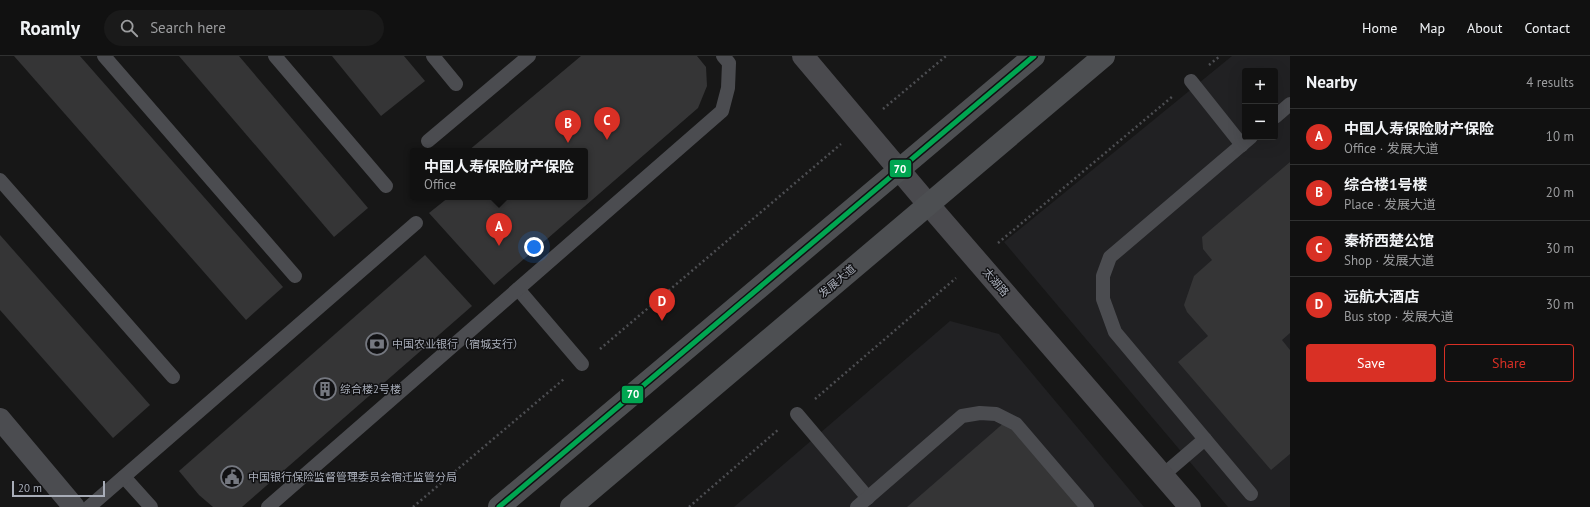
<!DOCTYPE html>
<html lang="en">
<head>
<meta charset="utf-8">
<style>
	:root { --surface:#111; --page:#1a1a1a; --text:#f1f3f6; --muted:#9c9d9f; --line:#303131; --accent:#d93025 }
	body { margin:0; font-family:"PT Sans","Noto Sans SC",sans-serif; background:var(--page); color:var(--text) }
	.controls { position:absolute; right:12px; top:12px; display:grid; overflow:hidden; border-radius:4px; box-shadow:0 4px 16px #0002 }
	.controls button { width:36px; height:36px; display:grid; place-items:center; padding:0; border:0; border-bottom:1px solid var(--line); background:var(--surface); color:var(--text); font:20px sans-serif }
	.scale { position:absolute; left:12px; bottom:10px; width:93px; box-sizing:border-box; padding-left:4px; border:2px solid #a8adb8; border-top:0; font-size:11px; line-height:14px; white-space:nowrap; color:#a8adb8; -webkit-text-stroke:3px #111113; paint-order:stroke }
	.you { position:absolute; left:534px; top:191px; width:14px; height:14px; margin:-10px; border:3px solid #fff; border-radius:50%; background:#1a73e8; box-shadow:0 0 0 6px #1a73e833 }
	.badge { display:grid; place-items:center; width:26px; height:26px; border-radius:50%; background:var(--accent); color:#fff; font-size:13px; font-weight:700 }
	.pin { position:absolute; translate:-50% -33px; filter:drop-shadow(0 1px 2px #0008) }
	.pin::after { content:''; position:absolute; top:21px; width:14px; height:12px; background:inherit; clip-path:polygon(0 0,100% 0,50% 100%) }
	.popup { position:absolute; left:410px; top:92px; width:178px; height:52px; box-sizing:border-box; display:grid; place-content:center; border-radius:4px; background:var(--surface); filter:drop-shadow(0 1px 3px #0005); font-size:13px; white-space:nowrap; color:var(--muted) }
	.popup b { font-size:15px; color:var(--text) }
	.popup::after { content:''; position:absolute; left:50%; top:100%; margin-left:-8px; border:8px solid transparent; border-top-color:var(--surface) }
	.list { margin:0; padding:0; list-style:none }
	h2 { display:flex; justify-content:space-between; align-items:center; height:52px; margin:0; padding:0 16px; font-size:17px }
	h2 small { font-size:13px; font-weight:400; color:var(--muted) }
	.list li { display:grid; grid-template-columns:26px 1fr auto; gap:12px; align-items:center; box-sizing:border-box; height:56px; padding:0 16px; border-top:1px solid var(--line) }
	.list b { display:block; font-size:15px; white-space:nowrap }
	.list p { margin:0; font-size:13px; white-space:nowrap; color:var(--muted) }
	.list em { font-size:13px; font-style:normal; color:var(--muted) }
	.actions { display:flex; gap:8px; padding:12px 16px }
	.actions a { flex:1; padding:9px 0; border:1px solid var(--accent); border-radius:4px; text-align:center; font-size:14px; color:var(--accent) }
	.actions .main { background:var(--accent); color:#fff }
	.icon { flex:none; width:22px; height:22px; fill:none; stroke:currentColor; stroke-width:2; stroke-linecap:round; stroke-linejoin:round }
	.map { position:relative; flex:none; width:1290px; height:451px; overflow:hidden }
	header { display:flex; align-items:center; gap:24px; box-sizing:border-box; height:56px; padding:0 20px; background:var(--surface); border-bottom:1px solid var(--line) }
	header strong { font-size:19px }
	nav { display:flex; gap:22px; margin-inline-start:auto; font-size:14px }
	.search { width:280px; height:36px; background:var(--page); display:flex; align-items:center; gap:10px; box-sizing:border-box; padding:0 14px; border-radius:22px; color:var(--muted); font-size:15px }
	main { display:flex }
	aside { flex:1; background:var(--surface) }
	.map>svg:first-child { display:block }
	.built { fill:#212123; fill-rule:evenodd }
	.building { fill:#353536 }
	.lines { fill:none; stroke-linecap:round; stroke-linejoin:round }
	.path { stroke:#4d4e52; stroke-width:2.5; stroke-dasharray:2 3; stroke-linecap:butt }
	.lane { stroke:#4b4c50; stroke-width:14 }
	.street { stroke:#4b4c50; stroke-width:22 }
	.secondary { stroke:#4a4a4e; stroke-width:22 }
	.primary { stroke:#4d4f52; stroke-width:22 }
	.bus-1-casing { stroke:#111113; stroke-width:8 }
	.bus-1 { stroke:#00a651; stroke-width:5 }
	.labels { text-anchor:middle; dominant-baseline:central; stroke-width:3; stroke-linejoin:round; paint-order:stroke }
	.street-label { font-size:11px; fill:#a8adb8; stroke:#111113 }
	.poi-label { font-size:11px; fill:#a8adb8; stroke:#111113; text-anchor:start }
	.line-badge { stroke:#111113; stroke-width:1.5 }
	.badge-label { font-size:11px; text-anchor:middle; font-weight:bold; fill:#fff }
</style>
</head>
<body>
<header>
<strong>Roamly</strong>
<div class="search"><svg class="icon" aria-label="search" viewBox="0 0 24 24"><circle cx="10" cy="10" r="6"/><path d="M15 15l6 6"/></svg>Search here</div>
<nav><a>Home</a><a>Map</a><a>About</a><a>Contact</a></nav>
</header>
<main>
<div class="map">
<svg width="1290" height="451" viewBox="0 0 1290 451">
	<rect width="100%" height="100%" fill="#171717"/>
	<g class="built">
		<path d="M1232,0h58v451h-62l-224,-265zM1245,15h30v66h-30z"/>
		<polygon points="950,265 999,278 1144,451 734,451"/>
	</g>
	<g class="building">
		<polygon points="14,0 80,0 283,231 246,264"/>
		<polygon points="179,0 239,0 368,152 334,181"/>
		<polygon points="332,0 404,0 425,25 381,60"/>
		<polygon points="581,0 697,0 706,11 707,30 698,52 494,229 429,157 449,141 585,141 585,95 468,95"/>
		<polygon points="1290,106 1290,277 1282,284 1290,294 1290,398 1271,414 1178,306 1208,280 1187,256 1184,249 1194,220 1212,204 1203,193 1202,181"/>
		<polygon points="0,179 150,349 113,382 0,254"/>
		<polygon points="425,199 472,250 242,451 213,451 199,439 179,415"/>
		<polygon points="1006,365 1081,451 907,451"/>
	</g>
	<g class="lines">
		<g class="path">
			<polyline points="1209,9 1220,0"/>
			<polyline points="883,53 946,0"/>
			<polyline points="998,187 1173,40"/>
			<polyline points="600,293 841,88"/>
			<polyline points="815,343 956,222"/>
			<polyline points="413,451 564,323"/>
			<polyline points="689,451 779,373"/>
		</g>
		<g class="lane">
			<polyline points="104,0 295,220"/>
			<polyline points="275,0 386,130"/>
			<polyline points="433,0 456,28"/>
			<polyline points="1191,25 1242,89"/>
			<polyline points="1275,61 1290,48"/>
			<polyline points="428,85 529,0"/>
			<polyline points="0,124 173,321"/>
			<polyline points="518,233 582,308"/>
			<polyline points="797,358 868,442"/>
			<polyline points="1163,419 1205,383"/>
			<polyline points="124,421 151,451"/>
			<polyline points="1251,438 1115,276 1103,243 1103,220 1110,201 1251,81"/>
			<polyline points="89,451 416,167"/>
			<polyline points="268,451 722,55 728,32 729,7 723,0"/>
			<polyline points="857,451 962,360 980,357 996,358 1016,368 1087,451"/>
		</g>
		<polyline class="street" points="0,363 74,451"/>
		<polyline class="secondary" points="803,0 928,148 1190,451"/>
		<g class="primary">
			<polyline points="499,451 1034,0"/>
			<polyline points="571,451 1104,0"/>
		</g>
		<g class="bus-1-casing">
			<polyline id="bus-1" points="499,451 1034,0"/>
		</g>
		<use href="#bus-1" class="bus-1"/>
	</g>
	<defs>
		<g id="bank-ring" transform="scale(1.15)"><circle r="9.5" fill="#111113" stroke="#757880" stroke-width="1.5"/><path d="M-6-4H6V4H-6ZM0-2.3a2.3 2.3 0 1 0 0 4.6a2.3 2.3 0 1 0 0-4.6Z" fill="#757880"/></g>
		<g id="building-ring" transform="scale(1.15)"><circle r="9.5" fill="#111113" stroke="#757880" stroke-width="1.5"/><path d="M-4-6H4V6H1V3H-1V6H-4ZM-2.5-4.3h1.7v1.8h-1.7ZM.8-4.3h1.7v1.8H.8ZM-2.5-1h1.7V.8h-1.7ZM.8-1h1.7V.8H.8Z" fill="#757880"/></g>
		<g id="civic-ring" transform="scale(1.15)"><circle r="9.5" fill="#111113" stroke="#757880" stroke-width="1.5"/><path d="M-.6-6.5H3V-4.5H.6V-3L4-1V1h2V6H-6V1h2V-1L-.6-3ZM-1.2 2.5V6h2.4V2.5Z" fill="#757880"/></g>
	</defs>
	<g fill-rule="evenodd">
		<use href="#bank-ring" x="377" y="288"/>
		<use href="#building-ring" x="325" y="333"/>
		<use href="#civic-ring" x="232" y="421"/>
	</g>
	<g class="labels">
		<g class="street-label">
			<text transform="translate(837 225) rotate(-40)">发展大道</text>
			<text transform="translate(996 226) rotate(49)">太湖路</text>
		</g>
		<g class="poi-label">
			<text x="392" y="288">中国农业银行（宿城支行）</text>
			<text x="340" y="333">综合楼2号楼</text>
			<text x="248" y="421">中国银行保险监督管理委员会宿迁监管分局</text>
		</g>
	</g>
	<g class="line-badge">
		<rect x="889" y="103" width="23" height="19" rx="4" fill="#00a651"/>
		<rect x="621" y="329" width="23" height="19" rx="4" fill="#00a651"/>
	</g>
	<g class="badge-label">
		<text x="900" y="117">70</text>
		<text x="633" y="342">70</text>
	</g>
</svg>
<div class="controls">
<button>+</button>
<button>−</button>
</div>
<div class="scale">20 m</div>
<div class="you"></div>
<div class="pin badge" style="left:499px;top:190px">A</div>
<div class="popup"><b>中国人寿保险财产保险</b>Office</div>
<div class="pin badge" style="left:568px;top:87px">B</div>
<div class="pin badge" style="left:607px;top:84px">C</div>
<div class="pin badge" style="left:662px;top:265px">D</div>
</div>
<aside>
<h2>Nearby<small>4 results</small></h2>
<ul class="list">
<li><span class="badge">A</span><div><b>中国人寿保险财产保险</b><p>Office · 发展大道</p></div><em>10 m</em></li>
<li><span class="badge">B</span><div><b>综合楼1号楼</b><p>Place · 发展大道</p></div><em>20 m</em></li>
<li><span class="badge">C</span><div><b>秦桥西楚公馆</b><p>Shop · 发展大道</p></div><em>30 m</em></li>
<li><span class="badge">D</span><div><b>远航大酒店</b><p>Bus stop · 发展大道</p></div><em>30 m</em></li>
</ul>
<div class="actions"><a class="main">Save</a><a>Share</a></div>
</aside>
</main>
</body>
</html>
